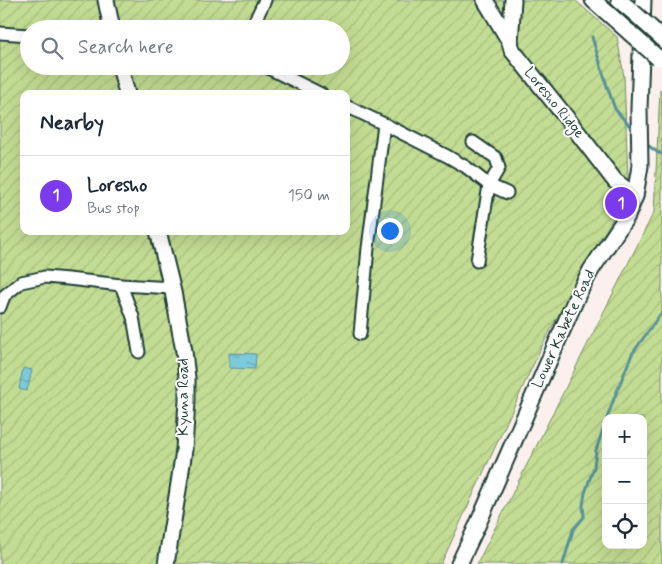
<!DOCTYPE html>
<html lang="en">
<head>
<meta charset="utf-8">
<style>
	:root { --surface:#fff; --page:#f6f6f7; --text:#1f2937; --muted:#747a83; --line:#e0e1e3; --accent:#7c3aed }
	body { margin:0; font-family:Mynerve,sans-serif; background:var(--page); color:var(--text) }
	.controls { position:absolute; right:15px; bottom:15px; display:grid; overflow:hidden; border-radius:10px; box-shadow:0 5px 20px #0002 }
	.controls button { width:45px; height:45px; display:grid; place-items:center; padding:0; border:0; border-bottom:1px solid var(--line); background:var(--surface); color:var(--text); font:25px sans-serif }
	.you { position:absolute; left:389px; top:230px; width:18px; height:18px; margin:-12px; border:4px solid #fff; border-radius:50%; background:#1a73e8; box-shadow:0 0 0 8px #1a73e833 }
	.badge { display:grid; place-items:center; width:32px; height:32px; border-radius:50%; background:var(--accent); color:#fff; font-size:16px; font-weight:700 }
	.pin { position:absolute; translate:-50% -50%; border:2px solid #fff; box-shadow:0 1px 5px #0006 }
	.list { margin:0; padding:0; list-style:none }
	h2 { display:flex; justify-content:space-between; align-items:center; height:65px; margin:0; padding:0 20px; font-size:21px }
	h2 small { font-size:16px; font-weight:400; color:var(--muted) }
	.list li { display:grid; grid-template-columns:32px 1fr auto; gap:15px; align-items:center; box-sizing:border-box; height:80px; padding:0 20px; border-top:1px solid var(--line) }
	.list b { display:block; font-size:19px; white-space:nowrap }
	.list p { margin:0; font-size:16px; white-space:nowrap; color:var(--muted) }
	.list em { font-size:16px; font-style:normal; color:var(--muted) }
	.icon { flex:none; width:28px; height:28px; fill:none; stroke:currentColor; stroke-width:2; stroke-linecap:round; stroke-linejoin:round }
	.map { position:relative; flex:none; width:662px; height:564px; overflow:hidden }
	.search { position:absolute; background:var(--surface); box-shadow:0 5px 20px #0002; left:20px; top:20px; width:330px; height:55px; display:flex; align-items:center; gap:12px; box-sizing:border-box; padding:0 18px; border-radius:28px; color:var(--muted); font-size:19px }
	.panel { position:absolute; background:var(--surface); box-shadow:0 5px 20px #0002; left:20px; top:90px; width:330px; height:145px; border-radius:10px }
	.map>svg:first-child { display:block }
	.garden { fill:url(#garden-furrows); stroke:#718c64; fill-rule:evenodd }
	.water { fill:url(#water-ripples); stroke:#589299 }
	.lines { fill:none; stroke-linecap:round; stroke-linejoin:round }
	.stream { stroke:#589299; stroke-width:3 }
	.street-casing { stroke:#1f3d34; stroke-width:15 }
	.secondary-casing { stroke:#1f3d34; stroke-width:19 }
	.street { stroke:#fff; stroke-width:11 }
	.secondary { stroke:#fff; stroke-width:15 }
	.secondary-bridge-casing { stroke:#1f3d34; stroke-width:19; stroke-linecap:butt }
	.secondary-bridge { stroke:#fff; stroke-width:15 }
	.labels { text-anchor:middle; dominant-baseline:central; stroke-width:4; stroke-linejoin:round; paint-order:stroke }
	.street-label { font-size:15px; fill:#1f3d34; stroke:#fff }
</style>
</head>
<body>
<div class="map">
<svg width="662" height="564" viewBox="0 0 662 564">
	<defs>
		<pattern id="garden-furrows" width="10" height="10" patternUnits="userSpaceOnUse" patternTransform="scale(1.25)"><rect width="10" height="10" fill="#c3dc93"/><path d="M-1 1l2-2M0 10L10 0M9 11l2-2" fill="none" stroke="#a7be7f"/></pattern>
		<pattern id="water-ripples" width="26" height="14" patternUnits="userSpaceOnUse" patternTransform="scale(1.25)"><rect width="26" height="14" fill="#7ecadd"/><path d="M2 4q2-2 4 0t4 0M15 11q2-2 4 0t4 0" fill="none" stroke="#67a5b4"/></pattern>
	</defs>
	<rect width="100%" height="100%" fill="#fbf0ed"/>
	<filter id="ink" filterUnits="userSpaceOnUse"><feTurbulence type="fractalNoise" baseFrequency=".02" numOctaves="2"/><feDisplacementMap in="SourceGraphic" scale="10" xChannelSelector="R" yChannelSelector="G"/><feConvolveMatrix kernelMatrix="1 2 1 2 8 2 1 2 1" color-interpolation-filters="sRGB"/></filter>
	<g filter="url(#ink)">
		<g class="garden">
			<path d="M0,0h575l42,37 7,40 4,101 -16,42 -31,52 -40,76 -100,216h-441zM29,29h312v37h-312zM24,94h322v137h-322z"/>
			<path d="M660,90l2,2v472h-185l177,-352zM606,418h37v127h-37z"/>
		</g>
		<g class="water">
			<polygon points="229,353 256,354 255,369 229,368"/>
			<polygon points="23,368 32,370 27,391 19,389"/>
		</g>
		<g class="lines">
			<g class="stream">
				<polyline points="592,37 607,86 615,109 634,131"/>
				<polyline points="649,146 657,152 662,154"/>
				<polyline points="607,418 615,396 632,354 662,312"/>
				<polyline points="563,564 573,530 584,517 583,505 585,493 594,467 596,450 606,421"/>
			</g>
			<g class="street-casing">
				<g id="street">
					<polyline points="251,29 265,0"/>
					<polyline points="0,33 29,35"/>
					<polyline points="264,66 321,94"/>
					<polyline points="346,106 384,124 368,248 360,334"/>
					<polyline points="384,124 447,156 466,167 489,185 507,193"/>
					<polyline points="473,142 496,158 499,168 489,185 477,261"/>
					<polyline points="121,285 133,317 139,352"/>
					<polyline points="0,307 4,296 21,282 45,277 68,279 121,285 172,288"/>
				</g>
			</g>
			<g class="secondary-casing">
				<g id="secondary">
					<polyline points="106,0 112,29"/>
					<polyline points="485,0 510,42 512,50 565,116 615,181 635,196"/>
					<polyline points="593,0 630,33"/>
					<polyline points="619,0 632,11"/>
					<polyline points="510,42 513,0"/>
					<polyline points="120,66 127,94"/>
					<polyline points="158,231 173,292 184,351 187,378 187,400 184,450 178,490 166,564"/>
					<polyline points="459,564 477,526 578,294 591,270 627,216 635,196 640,166 639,109 643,0"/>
				</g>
			</g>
			<use href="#street" class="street"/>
			<use href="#secondary" class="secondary"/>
			<g class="secondary-bridge-casing">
				<g id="secondary-bridge">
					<polyline points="632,11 662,38"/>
					<polyline points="630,33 658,58"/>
				</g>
			</g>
			<use href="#secondary-bridge" class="secondary-bridge"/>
		</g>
	</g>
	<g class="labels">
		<g class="street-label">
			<text transform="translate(554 103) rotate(51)">Loresho Ridge</text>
			<text transform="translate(564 329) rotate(-65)">Lower Kabete Road</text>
			<text transform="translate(184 397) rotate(-90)">Kyuna Road</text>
		</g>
	</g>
</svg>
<div class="controls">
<button>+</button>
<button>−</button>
<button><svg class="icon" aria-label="locate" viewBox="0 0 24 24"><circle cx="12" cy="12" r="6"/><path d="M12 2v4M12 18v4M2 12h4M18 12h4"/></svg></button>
</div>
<div class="you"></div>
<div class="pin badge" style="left:621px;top:203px">1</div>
<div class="search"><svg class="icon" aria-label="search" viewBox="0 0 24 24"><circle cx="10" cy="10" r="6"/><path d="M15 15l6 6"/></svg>Search here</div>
<section class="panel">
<h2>Nearby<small></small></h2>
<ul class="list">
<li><span class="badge">1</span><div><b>Loresho</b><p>Bus stop</p></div><em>150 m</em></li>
</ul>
</section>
</div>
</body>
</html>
